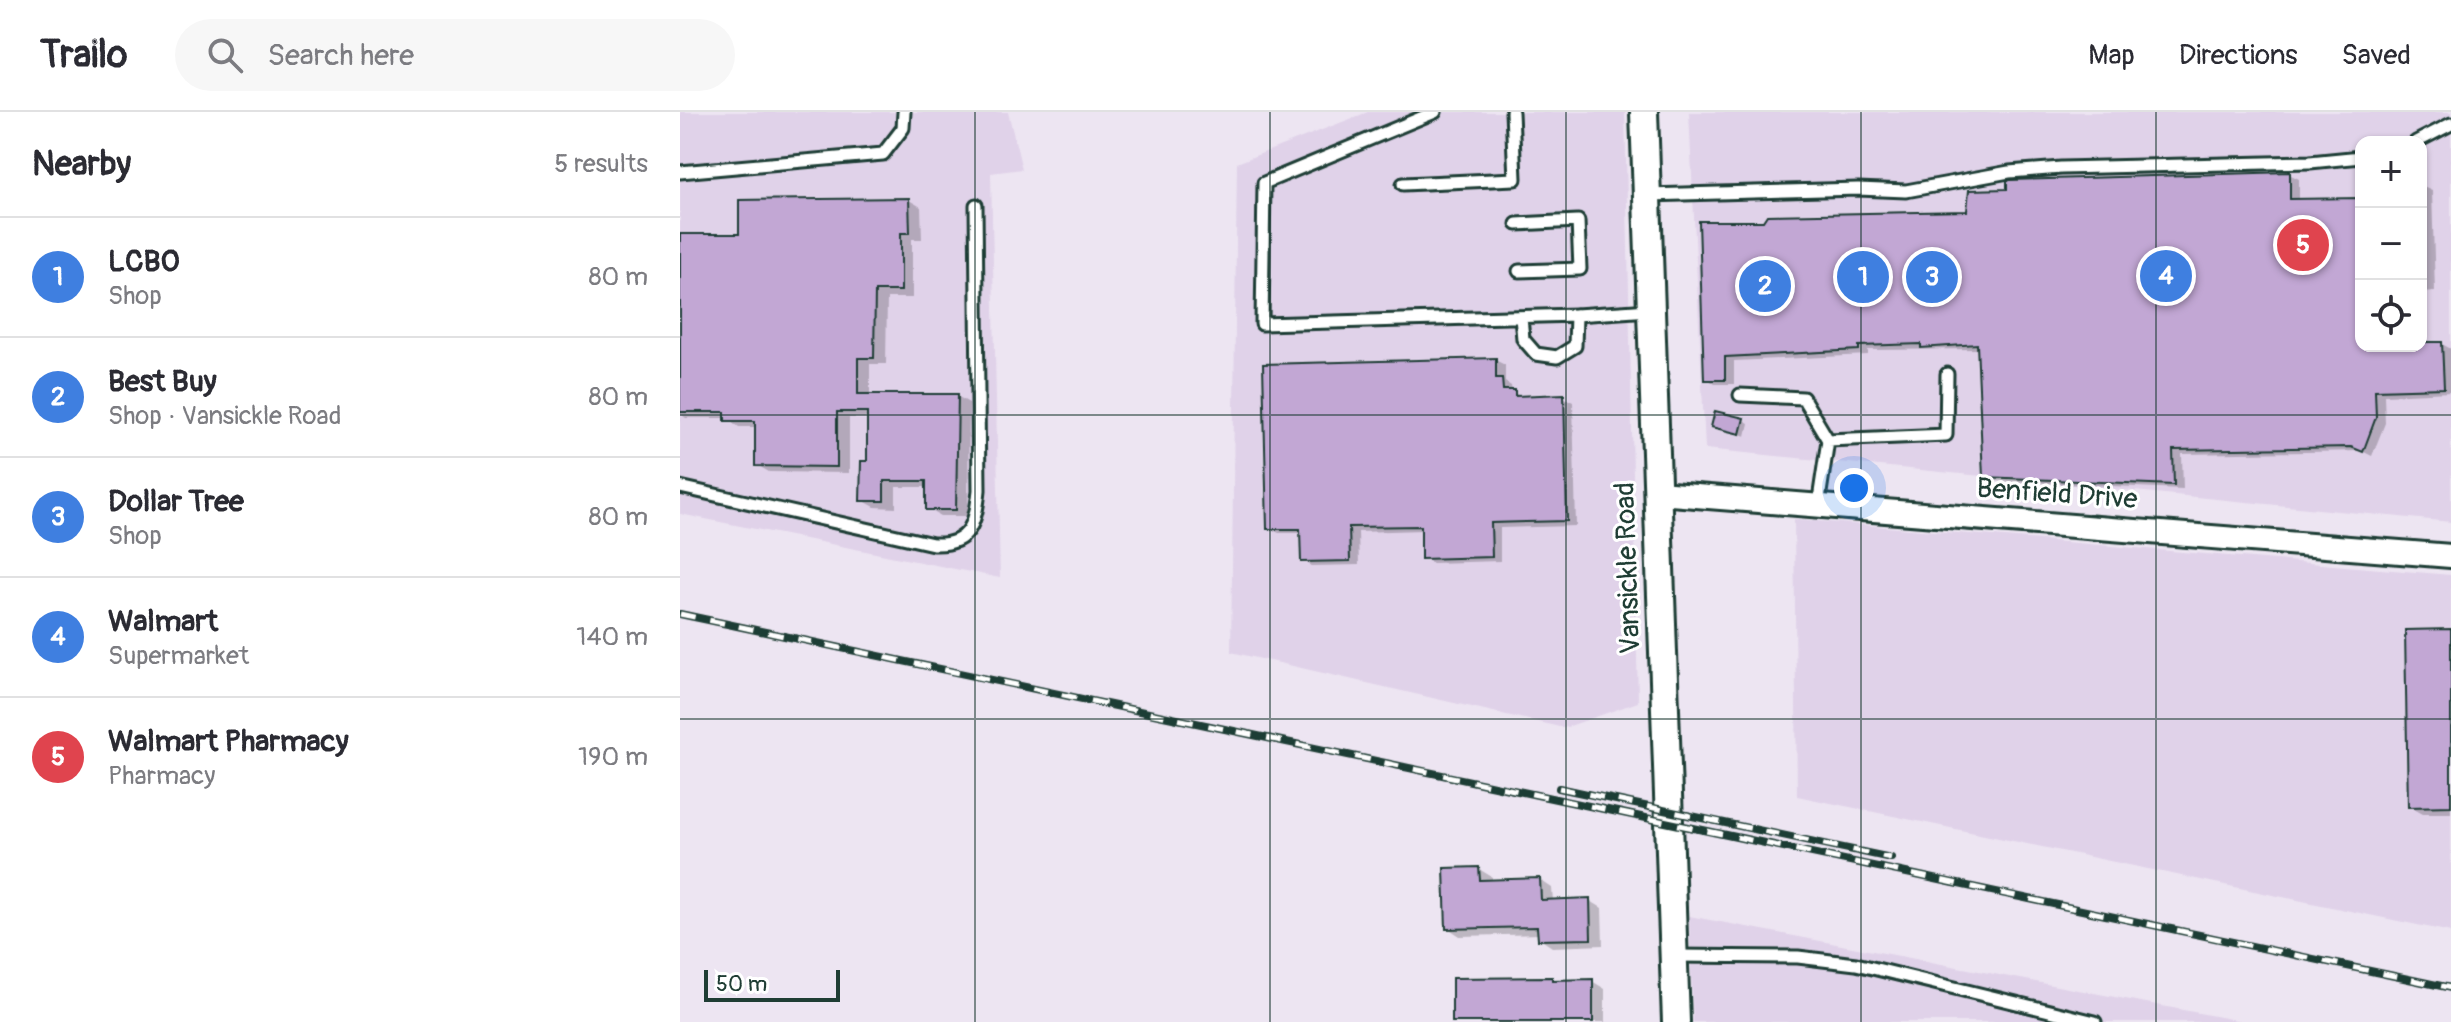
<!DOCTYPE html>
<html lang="en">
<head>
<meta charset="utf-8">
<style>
	:root { --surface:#fff; --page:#f7f7f7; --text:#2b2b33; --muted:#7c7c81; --line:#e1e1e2; --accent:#b45309 }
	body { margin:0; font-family:Pangolin,sans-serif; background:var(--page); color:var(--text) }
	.controls { position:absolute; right:24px; top:24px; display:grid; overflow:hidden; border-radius:16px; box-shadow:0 2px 6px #0004 }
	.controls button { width:72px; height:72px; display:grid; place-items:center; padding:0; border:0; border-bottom:2px solid var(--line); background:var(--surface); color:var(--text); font:40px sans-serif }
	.scale { position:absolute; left:24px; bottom:20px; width:136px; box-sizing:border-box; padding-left:8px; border:4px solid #1f3d34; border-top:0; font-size:22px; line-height:28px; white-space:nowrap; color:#1f3d34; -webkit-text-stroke:6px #fff; paint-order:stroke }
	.you { position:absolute; left:1174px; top:376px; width:28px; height:28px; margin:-20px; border:6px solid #fff; border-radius:50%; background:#1a73e8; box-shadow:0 0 0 12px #1a73e833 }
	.badge { display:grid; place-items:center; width:52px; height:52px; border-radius:50%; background:var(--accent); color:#fff; font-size:26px; font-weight:700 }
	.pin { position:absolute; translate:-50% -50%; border:4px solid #fff; box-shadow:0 2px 8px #0006 }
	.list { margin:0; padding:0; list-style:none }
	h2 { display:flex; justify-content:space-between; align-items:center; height:104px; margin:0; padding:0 32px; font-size:34px }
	h2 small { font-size:26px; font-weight:400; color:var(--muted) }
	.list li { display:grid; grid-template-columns:52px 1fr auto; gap:24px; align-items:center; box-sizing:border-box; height:120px; padding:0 32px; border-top:2px solid var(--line) }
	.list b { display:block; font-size:30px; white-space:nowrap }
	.list p { margin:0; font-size:26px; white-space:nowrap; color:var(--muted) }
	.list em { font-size:26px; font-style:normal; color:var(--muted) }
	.icon { flex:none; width:44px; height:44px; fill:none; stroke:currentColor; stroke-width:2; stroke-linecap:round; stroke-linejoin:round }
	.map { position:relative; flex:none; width:1771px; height:910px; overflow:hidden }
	header { display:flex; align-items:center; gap:48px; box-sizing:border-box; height:112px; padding:0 40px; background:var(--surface); border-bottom:2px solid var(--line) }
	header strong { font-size:38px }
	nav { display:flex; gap:44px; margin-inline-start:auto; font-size:28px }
	.search { width:560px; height:72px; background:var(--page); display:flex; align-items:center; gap:20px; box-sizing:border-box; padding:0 28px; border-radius:44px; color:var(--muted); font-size:30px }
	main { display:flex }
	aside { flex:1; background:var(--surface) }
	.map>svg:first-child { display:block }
	.built { fill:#e0d2e9; fill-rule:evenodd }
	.shadow { fill:#0003 }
	.building { fill:#c2a7d4; stroke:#1f3d34; stroke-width:2 }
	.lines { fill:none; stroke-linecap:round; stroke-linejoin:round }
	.service-casing { stroke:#1f3d34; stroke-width:17 }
	.minor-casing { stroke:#1f3d34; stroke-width:28 }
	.tertiary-casing { stroke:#1f3d34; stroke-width:32 }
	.service { stroke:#fff; stroke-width:11 }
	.minor { stroke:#fff; stroke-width:22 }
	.tertiary { stroke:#fff; stroke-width:26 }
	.rail-casing { stroke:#1f3d34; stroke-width:8 }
	.rail { stroke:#fff; stroke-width:5; stroke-dasharray:15; stroke-linecap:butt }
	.grid { fill:none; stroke:#1f3d34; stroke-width:2; stroke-opacity:0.55 }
	.labels { text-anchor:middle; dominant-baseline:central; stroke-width:6; stroke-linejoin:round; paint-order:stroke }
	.street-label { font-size:28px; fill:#1f3d34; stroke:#fff }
</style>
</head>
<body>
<header>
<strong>Trailo</strong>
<div class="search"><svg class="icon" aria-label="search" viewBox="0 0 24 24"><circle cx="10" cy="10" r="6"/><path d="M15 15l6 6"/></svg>Search here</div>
<nav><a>Map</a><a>Directions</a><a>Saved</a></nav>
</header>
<main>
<aside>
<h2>Nearby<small>5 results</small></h2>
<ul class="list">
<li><span class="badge" style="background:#3f7fe0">1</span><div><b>LCBO</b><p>Shop</p></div><em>80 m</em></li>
<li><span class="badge" style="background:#3f7fe0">2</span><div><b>Best Buy</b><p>Shop · Vansickle Road</p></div><em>80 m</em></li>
<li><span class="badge" style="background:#3f7fe0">3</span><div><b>Dollar Tree</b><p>Shop</p></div><em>80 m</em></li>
<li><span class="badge" style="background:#3f7fe0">4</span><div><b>Walmart</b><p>Supermarket</p></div><em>140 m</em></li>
<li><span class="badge" style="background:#e0444e">5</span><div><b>Walmart Pharmacy</b><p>Pharmacy</p></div><em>190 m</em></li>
</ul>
</aside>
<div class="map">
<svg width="1771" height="910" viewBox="0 0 1771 910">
	<rect width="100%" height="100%" fill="#ede5f2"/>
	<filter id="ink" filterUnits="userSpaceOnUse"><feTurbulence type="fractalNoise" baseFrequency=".0125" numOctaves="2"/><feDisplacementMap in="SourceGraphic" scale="16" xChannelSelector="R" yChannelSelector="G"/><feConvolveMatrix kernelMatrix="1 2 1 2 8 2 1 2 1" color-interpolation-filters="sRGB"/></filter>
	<g filter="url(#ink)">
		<g class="built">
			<polygon points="0,0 328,0 342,57 311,61 320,466 0,402"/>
			<polygon points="688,0 945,0 958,590 884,616 551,540 557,51"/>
			<path d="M1009,0h762v410l-746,-73zM1681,30h60v204h-60z"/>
			<polygon points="1114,407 1771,463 1771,820 1117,684"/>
			<polygon points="1009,804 1566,910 1013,910"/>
		</g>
		<g class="shadow">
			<polygon points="1609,62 1619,67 1619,89 1681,88 1681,234 1762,232 1771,237 1771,280 1704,283 1705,311 1692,344 1682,339 1502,342 1503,377 1314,369 1305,364 1300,237 1188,238 1188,243 1054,249 1054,272 1035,272 1026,266 1084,111 1288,101"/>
			<polygon points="1741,74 1752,79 1755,179 1741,180"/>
			<polygon points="229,88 241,95 242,127 232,127 232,186 207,186 206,252 190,252 190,284 277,284 289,291 288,404 260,404 248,397 248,375 216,375 216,396 195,395 182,388 189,351 189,306 169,306 169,361 89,360 77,353 77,315 59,315 47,306 6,306 0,302 0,124 61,124"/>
			<polygon points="815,248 825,253 825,270 831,274 832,280 845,286 883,285 893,290 896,414 820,416 820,449 753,451 743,446 743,418 678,420 679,453 632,454 623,449 622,421 599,421 589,416"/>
			<polygon points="1063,308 1069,311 1066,324 1033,314"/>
			<polygon points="1771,519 1771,701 1743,701 1730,694"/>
			<polygon points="799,757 812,765 812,770 860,768 872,776 873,789 909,788 922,796 923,833 872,835 860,827 860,822 780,824 768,816"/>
			<polygon points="872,867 912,869 925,877 925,910 775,910"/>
		</g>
		<g class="building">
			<polygon points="1610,60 1610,87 1681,86 1681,234 1741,234 1741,230 1762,230 1764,276 1695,278 1696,305 1683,340 1671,335 1493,338 1494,373 1303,365 1297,232 1241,236 1241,232 1179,234 1179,238 1045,245 1045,268 1024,268 1019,109 1083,109 1087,103 1287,99 1289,78 1327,77 1327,69 1330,68"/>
			<polygon points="229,86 230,121 221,121 221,179 195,179 194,246 178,246 178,282 278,282 276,398 246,398 246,369 204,369 204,389 180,389 181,349 187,349 187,300 157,300 157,355 75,354 75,309 45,309 45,300 0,300 0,122 59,122 59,88"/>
			<polygon points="816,246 816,266 822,266 823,278 835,278 835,284 884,282 887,409 811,411 812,445 741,447 741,414 669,415 670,449 621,450 620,417 587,417 583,252"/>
			<polygon points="1035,299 1064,306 1060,322 1031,315"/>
			<polygon points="1771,517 1771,694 1728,695 1725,518"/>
			<polygon points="799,755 800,768 860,766 861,788 910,786 911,827 858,828 857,815 766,817 764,756"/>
			<polygon points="872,865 872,868 913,867 913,910 772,910 772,866"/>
		</g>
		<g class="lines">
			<g class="service-casing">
				<g id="service">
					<polyline points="755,0 584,71 582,212 896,203 895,234 877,245 856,242 843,227 841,205"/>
					<polyline points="1736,30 1771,12"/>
					<polyline points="0,60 203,42 223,16 224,0"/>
					<polyline points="723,72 835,67 832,0"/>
					<polyline points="968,83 1178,77 1226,79 1329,60 1381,56 1630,50 1681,45"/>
					<polyline points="837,112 898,109 900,157 839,159"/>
					<polyline points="896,203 970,198"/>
					<polyline points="1060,283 1123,286 1148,328"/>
					<path d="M0,375l253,57c38,2 43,-23 46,-54l-3,-285"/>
					<polyline points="1138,394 1148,328 1266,323 1267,262"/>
					<polyline points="995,844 1118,845 1176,852 1415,910"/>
				</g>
			</g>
			<g class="minor-casing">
				<polyline id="minor" points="978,381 1771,444"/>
			</g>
			<g class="tertiary-casing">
				<polyline id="tertiary" points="964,0 996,910"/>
			</g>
			<use href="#service" class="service"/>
			<use href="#minor" class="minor"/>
			<use href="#tertiary" class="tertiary"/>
			<g class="rail-casing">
				<g id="rail">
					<polyline points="0,502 1771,876"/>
					<polyline points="879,676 1211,746"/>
				</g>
			</g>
			<use href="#rail" class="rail"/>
		</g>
	</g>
	<path class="grid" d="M295,0v910M590,0v910M886,0v910M1181,0v910M1476,0v910M0,303h1771M0,607h1771"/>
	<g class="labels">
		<g class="street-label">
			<text transform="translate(1377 382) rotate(4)">Benfield Drive</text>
			<text transform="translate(948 456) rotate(-92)">Vansickle Road</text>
		</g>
	</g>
</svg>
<div class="controls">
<button>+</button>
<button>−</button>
<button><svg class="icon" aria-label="locate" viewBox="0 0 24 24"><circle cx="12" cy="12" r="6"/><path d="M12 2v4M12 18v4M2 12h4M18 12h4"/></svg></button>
</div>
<div class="scale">50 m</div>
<div class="you"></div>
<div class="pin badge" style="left:1183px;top:165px;background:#3f7fe0">1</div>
<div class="pin badge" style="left:1085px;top:174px;background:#3f7fe0">2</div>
<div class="pin badge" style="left:1252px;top:165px;background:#3f7fe0">3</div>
<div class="pin badge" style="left:1486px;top:164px;background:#3f7fe0">4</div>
<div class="pin badge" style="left:1623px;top:133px;background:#e0444e">5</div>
</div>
</main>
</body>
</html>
